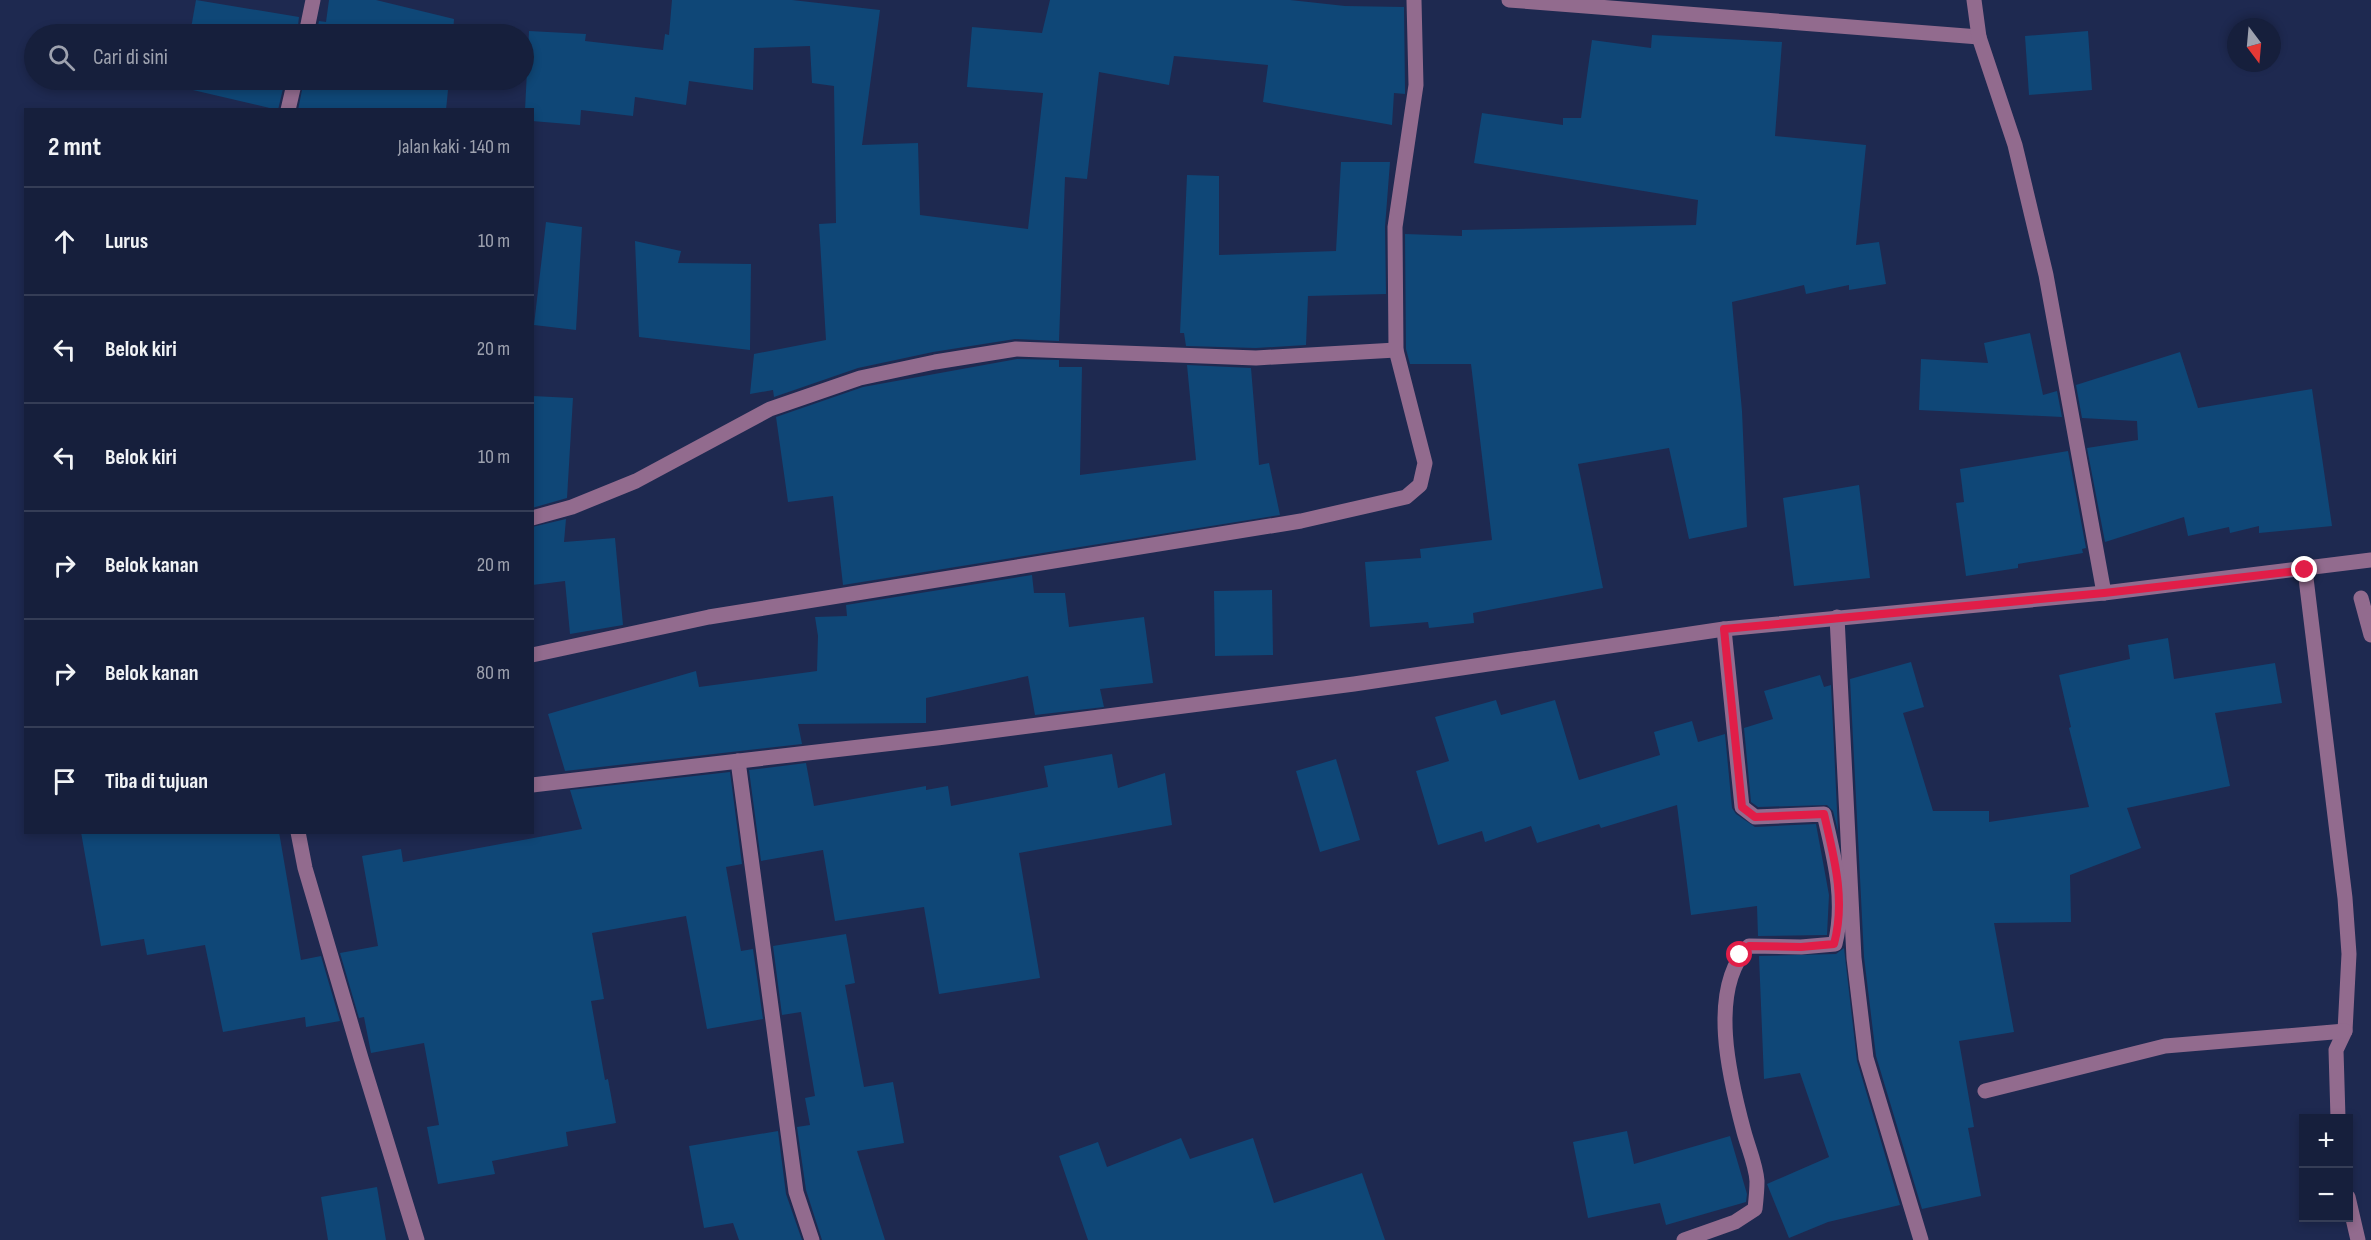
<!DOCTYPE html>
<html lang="id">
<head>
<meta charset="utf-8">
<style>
	:root { --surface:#161f3c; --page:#1f2743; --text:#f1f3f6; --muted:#9ea2af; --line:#353d56 }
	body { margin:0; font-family:"Sofia Sans Condensed",sans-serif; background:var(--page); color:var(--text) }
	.controls { position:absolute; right:18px; bottom:18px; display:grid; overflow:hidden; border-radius:0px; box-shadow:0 3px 9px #0003 }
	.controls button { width:54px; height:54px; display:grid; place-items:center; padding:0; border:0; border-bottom:2px solid var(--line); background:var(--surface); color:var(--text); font:30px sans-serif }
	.compass { position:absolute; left:2227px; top:18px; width:54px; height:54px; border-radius:50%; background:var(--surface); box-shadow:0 3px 9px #0003; rotate:164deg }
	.stop { position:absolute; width:18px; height:18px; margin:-14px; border:4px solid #e11d48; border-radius:50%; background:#fff }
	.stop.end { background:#e11d48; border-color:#fff; box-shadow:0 2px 6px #0008 }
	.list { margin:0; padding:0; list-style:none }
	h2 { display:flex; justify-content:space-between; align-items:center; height:78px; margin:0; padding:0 24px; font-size:26px }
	h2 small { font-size:20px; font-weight:400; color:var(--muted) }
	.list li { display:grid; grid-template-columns:39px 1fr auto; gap:18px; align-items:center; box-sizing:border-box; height:108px; padding:0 24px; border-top:2px solid var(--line) }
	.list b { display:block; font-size:22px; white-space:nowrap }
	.list em { font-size:20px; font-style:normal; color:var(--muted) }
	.icon { flex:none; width:33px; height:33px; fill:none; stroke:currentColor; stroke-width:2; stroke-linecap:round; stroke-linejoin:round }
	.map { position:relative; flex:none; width:2371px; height:1240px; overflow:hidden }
	.search { position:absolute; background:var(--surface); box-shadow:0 3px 9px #0003; left:24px; top:24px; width:510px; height:66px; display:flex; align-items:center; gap:15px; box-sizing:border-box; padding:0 21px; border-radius:33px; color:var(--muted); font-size:22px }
	.panel { position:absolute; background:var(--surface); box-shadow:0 3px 9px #0003; left:24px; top:108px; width:510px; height:726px; border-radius:0px }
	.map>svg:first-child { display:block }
	.building { fill:#0f4777 }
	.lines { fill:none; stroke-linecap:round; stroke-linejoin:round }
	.minor { stroke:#926b8e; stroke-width:15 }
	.route { stroke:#e11d48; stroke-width:8 }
</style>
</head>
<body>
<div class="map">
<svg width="2371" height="1240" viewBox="0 0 2371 1240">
	<rect width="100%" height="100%" fill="#1e2950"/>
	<g class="building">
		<polygon points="196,0 299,17 297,34 190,34"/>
		<polygon points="329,0 376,0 454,19 453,34 316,34 319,21 326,22"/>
		<polygon points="672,0 792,0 880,10 862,145 918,143 920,215 1028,229 1043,93 967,87 972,27 1042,33 1050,0 1290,0 1345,6 1404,7 1405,90 1405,94 1394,93 1392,125 1263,102 1268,65 1174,56 1169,85 1099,72 1087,179 1065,177 1059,341 1015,339 933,352 858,368 774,397 773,390 750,394 754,354 826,340 819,224 836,223 834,86 812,83 810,46 754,48 753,90 689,81 686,105 635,97 633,116 581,110 580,125 532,121 532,110 525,110 529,31 586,34 585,41 663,50 665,34 669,35"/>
		<polygon points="2088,31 2092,90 2029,95 2025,36"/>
		<polygon points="1652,35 1782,42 1775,136 1866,145 1856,245 1879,242 1886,284 1849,290 1849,285 1806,294 1804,285 1732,302 1742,411 1747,527 1689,539 1669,448 1578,464 1603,588 1473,613 1474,623 1429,628 1428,622 1370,627 1365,562 1421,558 1420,549 1492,540 1471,364 1410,364 1406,349 1405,234 1462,236 1462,230 1696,225 1698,200 1474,163 1482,113 1563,125 1563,118 1581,118 1592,40 1651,48"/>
		<polygon points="182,80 285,80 278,110 180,87"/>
		<polygon points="304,80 449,80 446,110 298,110"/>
		<polygon points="1341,162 1390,162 1385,227 1386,294 1308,296 1306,345 1256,348 1186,346 1184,333 1180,333 1187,175 1219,176 1219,255 1336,251"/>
		<polygon points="546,222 582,227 576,330 534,325"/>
		<polygon points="635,241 681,251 678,263 751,264 750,350 639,337"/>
		<polygon points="2030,333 2043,395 2057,391 2062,417 1919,410 1921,359 1988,363 1984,343"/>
		<polygon points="2180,352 2198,408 2312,389 2332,526 2259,533 2259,526 2230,533 2229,527 2188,536 2184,517 2105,542 2087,448 2138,440 2137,421 2082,418 2076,385"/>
		<polygon points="1017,359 1059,360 1059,367 1082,367 1080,475 1196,460 1187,365 1251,368 1259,465 1269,463 1280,515 843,585 833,496 788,502 776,417 863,387"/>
		<polygon points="532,396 573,398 567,498 532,508"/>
		<polygon points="2068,451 2086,548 2082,549 2083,553 2018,564 2018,568 1966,576 1956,503 1964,502 1960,469"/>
		<polygon points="1859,485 1870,578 1794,586 1783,498"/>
		<polygon points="566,519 564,542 615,538 623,625 570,634 565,581 532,585 532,527"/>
		<polygon points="1032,575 1034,593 1065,593 1069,627 1144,617 1153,683 1100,689 1104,707 1035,715 1028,676 926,698 926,723 798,724 802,744 565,771 548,714 696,671 699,687 817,671 818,636 815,617 847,616 846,605"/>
		<polygon points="1272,590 1273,655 1215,656 1214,591"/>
		<polygon points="2168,638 2174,679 2275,663 2282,703 2215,713 2230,786 2127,808 2141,848 2070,875 2071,922 1994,923 2014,1032 1959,1041 1974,1127 1968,1128 1981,1196 1922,1209 1876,1056 1864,957 1850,679 1911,662 1924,707 1903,713 1933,811 1989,811 1989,822 2089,807 2069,728 2071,727 2059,675 2130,659 2128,645"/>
		<polygon points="1820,675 1824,687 1831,685 1838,831 1833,811 1827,805 1758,807 1751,802 1744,728 1773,719 1764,691"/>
		<polygon points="1496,700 1501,715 1555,700 1579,780 1660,755 1654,732 1692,721 1698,742 1725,734 1732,808 1736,814 1755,827 1816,824 1829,895 1827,935 1758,936 1757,906 1691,915 1677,805 1601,828 1599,824 1537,843 1531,826 1485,842 1482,831 1438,845 1416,771 1449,761 1435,717"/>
		<polygon points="1112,754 1118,788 1165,773 1172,825 1019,853 1040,978 939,994 924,907 835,921 823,850 761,861 749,770 806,763 814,806 926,786 926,790 948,786 951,806 1048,787 1044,766"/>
		<polygon points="1336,759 1360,840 1320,852 1296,771"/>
		<polygon points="730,772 742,864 726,867 741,951 753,949 763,1019 707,1029 686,916 592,933 604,999 591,1001 605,1080 608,1079 616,1123 566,1132 568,1146 492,1161 495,1174 438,1184 427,1127 439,1125 424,1043 371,1053 364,1017 359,1018 340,953 378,946 362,856 401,849 403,862 582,829 570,790"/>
		<polygon points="81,832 279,832 301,960 321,956 340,1021 306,1027 305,1017 223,1032 205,945 147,955 144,939 101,946"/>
		<polygon points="846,934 855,983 845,985 864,1087 893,1082 904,1143 857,1151 885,1240 822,1240 806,1190 797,1127 810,1125 805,1098 815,1096 801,1012 782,1015 773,946"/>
		<polygon points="1844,948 1857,1061 1900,1205 1828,1222 1789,1238 1767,1184 1829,1157 1800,1073 1764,1079 1759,956 1836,954"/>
		<polygon points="778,1131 786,1194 802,1240 739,1240 733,1223 704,1228 689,1146"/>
		<polygon points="1627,1131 1634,1164 1730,1136 1747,1194 1746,1202 1666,1225 1660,1203 1588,1218 1573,1142"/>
		<polygon points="1181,1138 1190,1159 1253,1138 1274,1203 1362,1173 1385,1240 1088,1240 1059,1156 1098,1142 1107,1167"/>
		<polygon points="377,1187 386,1240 328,1240 321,1197"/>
	</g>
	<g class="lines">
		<g class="minor">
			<polyline points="1509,0 1979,37"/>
			<polyline points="1974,0 1979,37 2015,145 2046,275 2104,593"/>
			<polyline points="306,34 313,0"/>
			<polyline points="288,110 295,80"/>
			<polyline points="532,518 572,507 636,481 770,409 860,378 935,362 1016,349 1256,358 1396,350"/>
			<polyline points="2305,570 2345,898 2349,954 2345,1031 2336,1050 2338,1118"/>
			<polyline points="2361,598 2371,635"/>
			<polyline points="1837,617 1854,958 1866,1058 1921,1240"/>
			<polyline points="532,655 709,617 1301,521 1406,497 1420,485 1425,463 1396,350 1395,227 1416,85 1414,0"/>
			<polyline points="738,761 796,1192 812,1240"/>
			<polyline points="532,785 937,738 1354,684 1724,629 2104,593 2371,560"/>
			<polyline points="298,832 305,868 361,1058 417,1240"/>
			<polyline points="1985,1091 2165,1046 2345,1031"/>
			<polyline points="2348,1197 2358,1240"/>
			<path d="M1684,1240l51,-18 20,-13c1,-9 2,-19 2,-28 -1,-16 -9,-34 -13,-49 -14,-52 -37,-143 5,-186l52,1 34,-3c11,-44 -1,-87 -11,-130l-69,3 -13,-10 -18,-178"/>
		</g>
	</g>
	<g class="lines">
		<path class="route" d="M1740,955l9,-9 52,1 33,-3c12,-44 0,-87 -10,-130l-69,3 -13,-10 -18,-178 380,-36 201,-23"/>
	</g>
</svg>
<div class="controls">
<button>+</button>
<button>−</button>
</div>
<svg class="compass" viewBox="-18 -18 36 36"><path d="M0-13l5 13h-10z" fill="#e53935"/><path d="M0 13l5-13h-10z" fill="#9ea2af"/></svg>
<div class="stop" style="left:1740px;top:955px"></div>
<div class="stop end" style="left:2305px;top:570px"></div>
<div class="search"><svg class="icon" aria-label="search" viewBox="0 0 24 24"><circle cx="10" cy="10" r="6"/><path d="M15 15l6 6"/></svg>Cari di sini</div>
<section class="panel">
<h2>2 mnt<small>Jalan kaki · 140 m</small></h2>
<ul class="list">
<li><svg class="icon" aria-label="ahead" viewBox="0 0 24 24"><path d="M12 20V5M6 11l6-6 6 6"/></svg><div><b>Lurus</b></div><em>10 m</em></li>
<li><svg class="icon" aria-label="left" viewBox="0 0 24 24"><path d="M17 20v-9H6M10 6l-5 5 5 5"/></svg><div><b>Belok kiri</b></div><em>20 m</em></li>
<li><svg class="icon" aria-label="left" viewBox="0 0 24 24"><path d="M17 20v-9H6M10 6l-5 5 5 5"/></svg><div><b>Belok kiri</b></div><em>10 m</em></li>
<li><svg class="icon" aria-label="right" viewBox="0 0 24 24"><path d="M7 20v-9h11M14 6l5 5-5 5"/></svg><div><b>Belok kanan</b></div><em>20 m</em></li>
<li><svg class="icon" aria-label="right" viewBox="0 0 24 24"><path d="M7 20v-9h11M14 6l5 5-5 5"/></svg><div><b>Belok kanan</b></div><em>80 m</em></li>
<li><svg class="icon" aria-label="arrive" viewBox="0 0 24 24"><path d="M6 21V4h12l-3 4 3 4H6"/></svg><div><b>Tiba di tujuan</b></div></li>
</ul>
</section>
</div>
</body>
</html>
